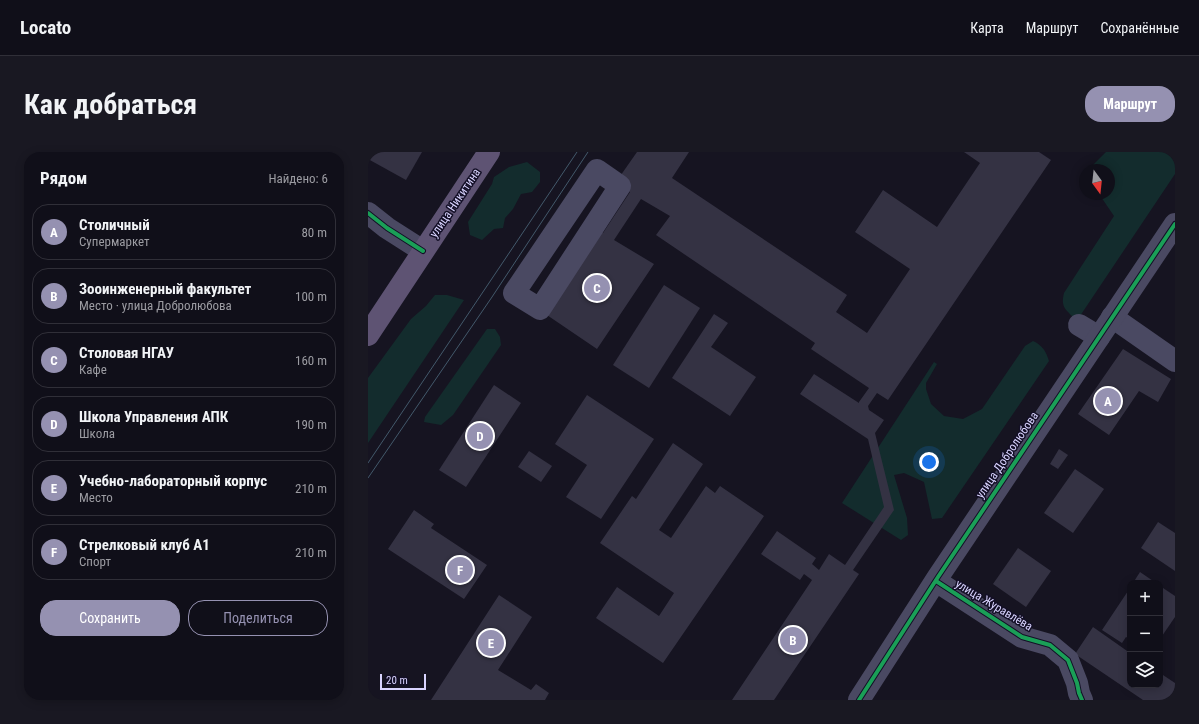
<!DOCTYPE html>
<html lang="ru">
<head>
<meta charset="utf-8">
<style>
	:root { --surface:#100f19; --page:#191822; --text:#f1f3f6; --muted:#9c9ca2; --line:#302f38; --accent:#9591b1 }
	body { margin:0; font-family:"Roboto Condensed",sans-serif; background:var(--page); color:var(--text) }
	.controls { position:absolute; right:12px; bottom:12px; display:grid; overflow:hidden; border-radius:8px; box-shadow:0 2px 10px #0003 }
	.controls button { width:36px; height:36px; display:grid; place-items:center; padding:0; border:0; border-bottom:1px solid var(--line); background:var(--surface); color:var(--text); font:20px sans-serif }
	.compass { position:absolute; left:711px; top:12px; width:36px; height:36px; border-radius:50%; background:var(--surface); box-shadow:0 2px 10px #0003; rotate:165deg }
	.scale { position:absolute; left:12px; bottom:10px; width:46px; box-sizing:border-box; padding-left:4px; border:2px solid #d9d4ff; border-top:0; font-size:11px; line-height:14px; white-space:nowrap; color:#d9d4ff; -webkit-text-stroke:3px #130f26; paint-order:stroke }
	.you { position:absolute; left:561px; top:310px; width:14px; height:14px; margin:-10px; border:3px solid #fff; border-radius:50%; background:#1a73e8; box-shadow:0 0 0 6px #1a73e833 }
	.badge { display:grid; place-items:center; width:26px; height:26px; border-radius:50%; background:var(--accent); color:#fff; font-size:13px; font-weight:700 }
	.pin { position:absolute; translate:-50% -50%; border:2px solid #fff; box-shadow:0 1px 4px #0006 }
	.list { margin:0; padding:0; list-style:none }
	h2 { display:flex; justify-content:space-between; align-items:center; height:52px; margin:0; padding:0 16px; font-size:17px }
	h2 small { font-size:13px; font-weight:400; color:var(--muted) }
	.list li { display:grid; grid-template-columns:26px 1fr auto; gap:12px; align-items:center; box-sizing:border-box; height:56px; margin:0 8px 8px; padding:0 8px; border:1px solid var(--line); border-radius:16px }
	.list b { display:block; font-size:15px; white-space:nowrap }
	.list p { margin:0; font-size:13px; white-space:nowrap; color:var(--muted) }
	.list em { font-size:13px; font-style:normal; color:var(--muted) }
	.actions { display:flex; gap:8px; padding:12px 16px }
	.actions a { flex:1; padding:9px 0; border:1px solid var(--accent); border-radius:16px; text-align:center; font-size:14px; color:var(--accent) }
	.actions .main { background:var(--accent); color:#fff }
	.icon { flex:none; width:22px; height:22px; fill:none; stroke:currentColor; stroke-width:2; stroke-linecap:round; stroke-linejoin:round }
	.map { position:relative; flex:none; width:807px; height:548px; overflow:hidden; border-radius:16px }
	header { display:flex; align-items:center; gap:24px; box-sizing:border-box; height:56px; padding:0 20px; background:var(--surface); border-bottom:1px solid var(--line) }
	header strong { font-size:19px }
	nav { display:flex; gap:22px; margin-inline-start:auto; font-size:14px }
	.intro { display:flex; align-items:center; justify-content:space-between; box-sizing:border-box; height:96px; padding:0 24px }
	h1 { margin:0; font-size:28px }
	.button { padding:10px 18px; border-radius:16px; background:var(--accent); color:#fff; font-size:14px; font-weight:700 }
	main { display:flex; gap:24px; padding:0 24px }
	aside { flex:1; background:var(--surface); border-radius:16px; box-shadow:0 2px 10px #0003 }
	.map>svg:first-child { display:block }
	.green { fill:#132c2d }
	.building { fill:#343243 }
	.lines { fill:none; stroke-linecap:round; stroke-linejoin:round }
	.minor { stroke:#4a4962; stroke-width:22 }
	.major { stroke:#5e5373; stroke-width:22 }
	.tram { stroke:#43596b; stroke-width:1 }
	.cycleway-casing { stroke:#130f26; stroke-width:6 }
	.cycleway { stroke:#1a9f57; stroke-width:4 }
	.labels { text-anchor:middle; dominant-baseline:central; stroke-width:3; stroke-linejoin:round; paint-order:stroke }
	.street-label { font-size:12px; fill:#d9d4ff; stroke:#130f26 }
</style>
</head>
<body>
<header>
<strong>Locato</strong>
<nav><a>Карта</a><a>Маршрут</a><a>Сохранённые</a></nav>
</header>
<div class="intro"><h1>Как добраться</h1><a class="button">Маршрут</a></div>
<main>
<aside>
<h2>Рядом<small>Найдено: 6</small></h2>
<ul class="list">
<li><span class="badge">A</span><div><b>Столичный</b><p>Супермаркет</p></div><em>80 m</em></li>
<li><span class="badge">B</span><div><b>Зооинженерный факультет</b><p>Место · улица Добролюбова</p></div><em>100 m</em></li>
<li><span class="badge">C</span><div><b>Столовая НГАУ</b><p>Кафе</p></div><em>160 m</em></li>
<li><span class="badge">D</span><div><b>Школа Управления АПК</b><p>Школа</p></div><em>190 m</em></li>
<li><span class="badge">E</span><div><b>Учебно-лабораторный корпус</b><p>Место</p></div><em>210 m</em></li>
<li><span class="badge">F</span><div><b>Стрелковый клуб А1</b><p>Спорт</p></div><em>210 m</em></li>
</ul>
<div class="actions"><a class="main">Сохранить</a><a>Поделиться</a></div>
</aside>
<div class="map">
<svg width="807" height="548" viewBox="0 0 807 548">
	<rect width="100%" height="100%" fill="#161421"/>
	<g class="green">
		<path d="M738,0h69v22l-95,142 -7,1c-9,-9 -12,-11 -9,-24l50,-77 -15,-22h10v-24h-21z"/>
		<polygon points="159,10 172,20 172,30 164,40 153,42 145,57 137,66 135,76 126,77 114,88 102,83 100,70 124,32 126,25 141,15"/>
		<polygon points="67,143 79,143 96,148 0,291 0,226 43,167 58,154"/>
		<polygon points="119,177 127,177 132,185 133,193 85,263 73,273 56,270 57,265"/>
		<path d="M665,189c9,4 13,10 16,20l-107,157 -10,1 -8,-37 -20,-9 -10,2 13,43 1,17 -7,5 -59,-37 92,-141 3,2 -11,19v6l5,15 13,12 19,3 19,-10 43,-63z"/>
	</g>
	<g class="building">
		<polygon points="0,0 54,0 38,28 0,7"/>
		<polygon points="269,0 321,0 304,26 479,143 468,160 499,181 542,117 487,80 515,38 569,75 612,11 596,0 671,0 683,8 520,248 509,241 500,254 501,258 516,268 507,281 526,358 485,418 491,422 406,548 364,548 444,428 436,422 432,428 393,402 409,379 448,406 444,412 451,418 461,402 477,413 516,355 500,287 432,242 446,222 491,251 491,250 501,236 443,197 447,191 288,83 302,64 273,47 246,88 286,112 229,197 173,159 227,75 235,81 262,40 248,30"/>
		<polygon points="296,133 332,156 281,236 245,213"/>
		<polygon points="346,162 360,171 343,195 388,225 362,264 304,226"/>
		<polygon points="755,197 803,227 790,250 771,239 741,283 710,262"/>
		<polygon points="126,233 153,251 98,335 71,318"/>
		<polygon points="219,243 286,287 233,367 198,345 219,313 187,292"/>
		<polygon points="305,291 335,312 291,378 303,386 338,334 347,341 352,334 396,364 295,511 228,466 249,435 291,464 306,441 232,391 264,344 268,347"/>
		<polygon points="691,297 700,303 690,317 682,312"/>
		<polygon points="161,299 184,314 173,330 150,315"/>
		<polygon points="707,317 736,337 705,381 676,361"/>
		<polygon points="46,358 66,372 63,376 119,413 96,447 20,397"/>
		<polygon points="790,370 807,381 807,419 773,396"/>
		<polygon points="650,396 683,419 658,455 625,432"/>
		<polygon points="772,420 788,431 765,431"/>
		<polygon points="792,434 807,444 807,465 792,487"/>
		<polygon points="762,436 762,487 758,485 754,491 734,478"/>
		<polygon points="131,443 164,465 130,518 163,538 168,532 181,541 177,548 63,548"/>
		<polygon points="725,475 762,501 762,533 792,533 792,521 807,531 807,548 775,548 707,502"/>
	</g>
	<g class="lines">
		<g class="minor">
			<polygon points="229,18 252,34 172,157 146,141"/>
			<polyline points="0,61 19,76 55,99"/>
			<polyline points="744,165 807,209"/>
			<polyline points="711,173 731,185"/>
			<polyline points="568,429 654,485 682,493 700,508 709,531 711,541 714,548"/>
			<polyline points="491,548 570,425 807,72"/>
		</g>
		<polyline class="major" points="0,183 121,0"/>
		<g class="tram">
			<polyline points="0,311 209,0"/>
			<polyline points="0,326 124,145 220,0"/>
		</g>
		<g class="cycleway-casing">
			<g id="cycleway">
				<polyline points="0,61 19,76 55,99"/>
				<polyline points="568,429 654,485 682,493 700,508 709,531 711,541 714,548"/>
				<polyline points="491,548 570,425 807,72"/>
			</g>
		</g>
		<use href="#cycleway" class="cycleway"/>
	</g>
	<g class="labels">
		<g class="street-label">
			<text transform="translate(87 51) rotate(-56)">улица Никитина</text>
			<text transform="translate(639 303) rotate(-56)">улица Добролюбова</text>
			<text transform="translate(626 453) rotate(31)">улица Журавлёва</text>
		</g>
	</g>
</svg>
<div class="controls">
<button>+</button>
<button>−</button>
<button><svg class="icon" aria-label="layers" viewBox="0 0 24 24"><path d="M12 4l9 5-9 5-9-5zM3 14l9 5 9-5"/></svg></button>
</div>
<svg class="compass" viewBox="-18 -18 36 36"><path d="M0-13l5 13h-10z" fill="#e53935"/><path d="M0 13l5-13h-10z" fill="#9c9ca2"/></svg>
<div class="scale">20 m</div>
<div class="you"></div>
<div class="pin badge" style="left:740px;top:249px">A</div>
<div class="pin badge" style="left:425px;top:488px">B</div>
<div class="pin badge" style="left:229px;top:136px">C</div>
<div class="pin badge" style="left:112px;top:284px">D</div>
<div class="pin badge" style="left:123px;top:491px">E</div>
<div class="pin badge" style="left:92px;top:418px">F</div>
</div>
</main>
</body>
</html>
